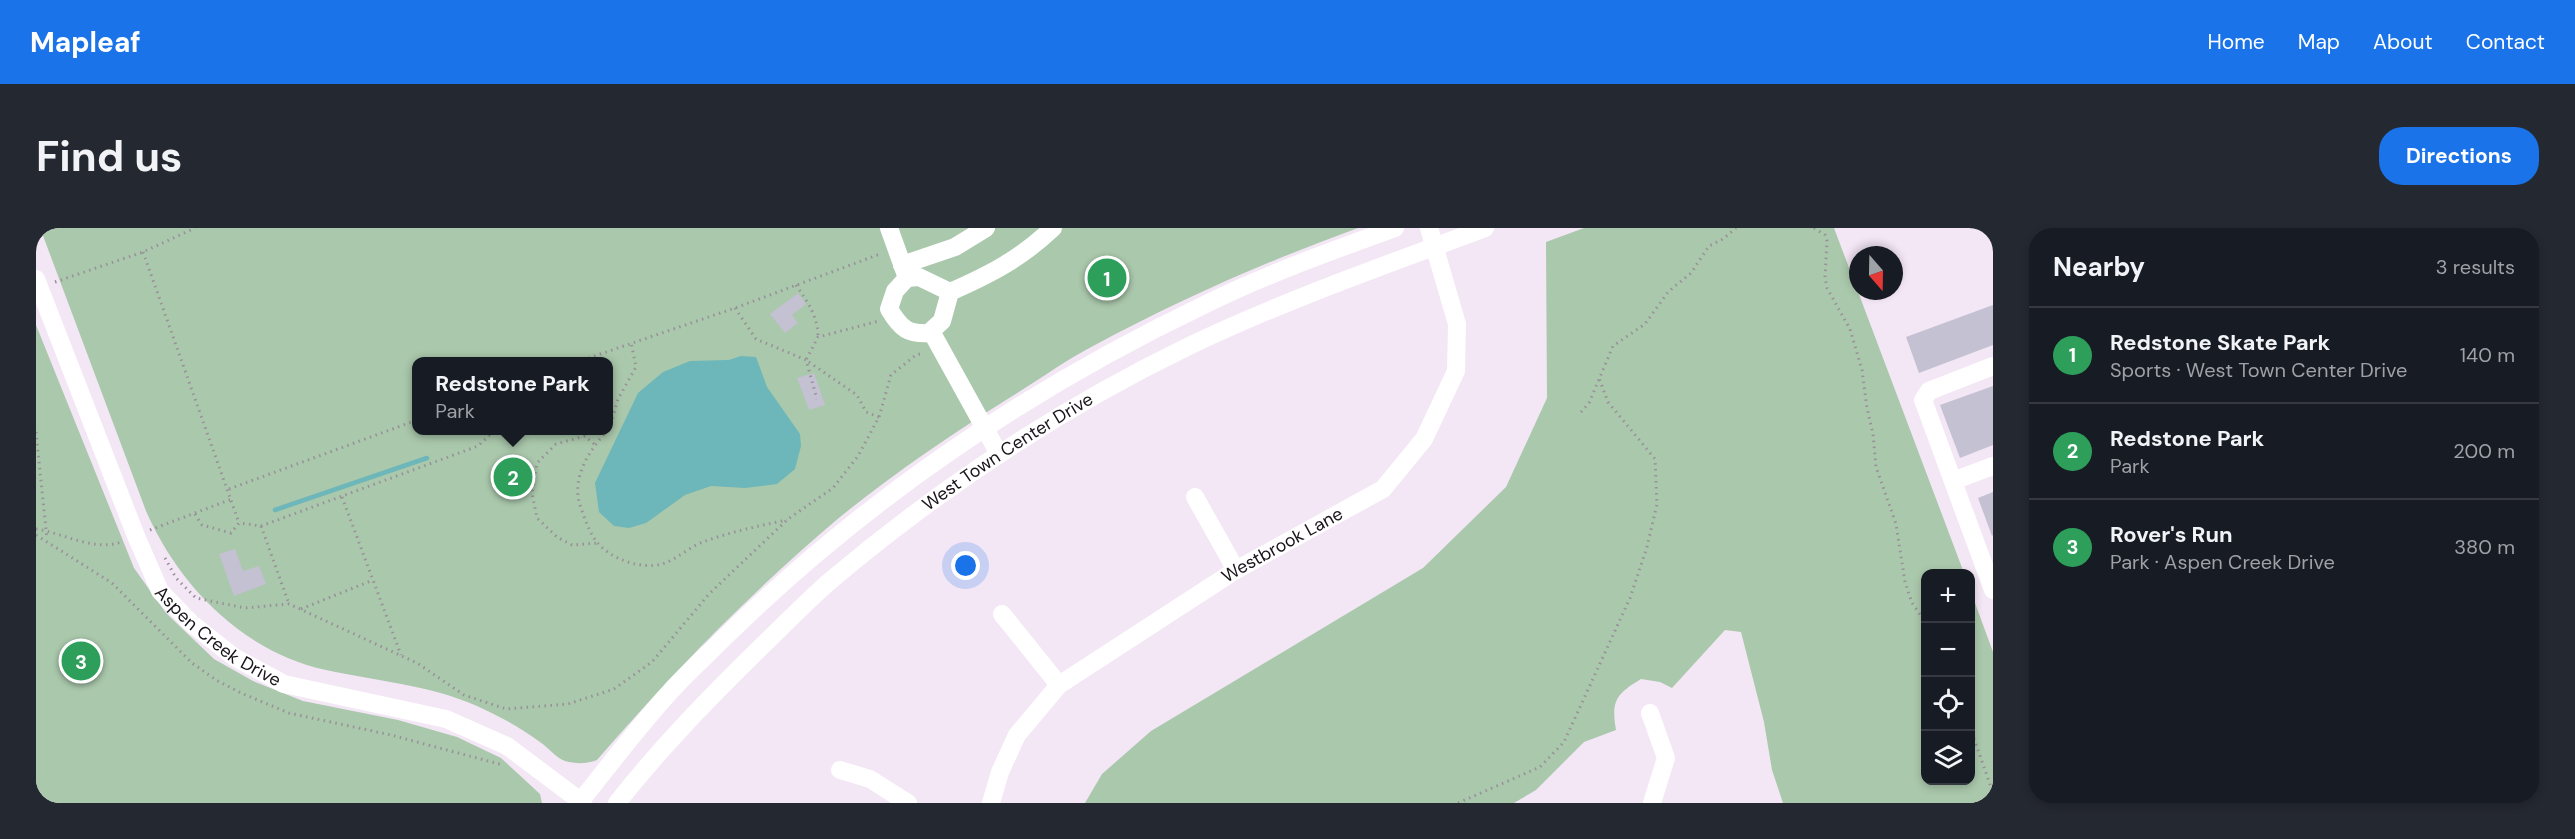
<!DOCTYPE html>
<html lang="en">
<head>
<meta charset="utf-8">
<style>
	:root { --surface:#171b24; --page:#242831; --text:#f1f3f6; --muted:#9ea1a6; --line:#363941; --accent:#1a73e8 }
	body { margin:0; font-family:"DM Sans",sans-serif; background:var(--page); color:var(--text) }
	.controls { position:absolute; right:18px; bottom:18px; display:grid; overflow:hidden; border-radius:12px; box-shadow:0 3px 9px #0003 }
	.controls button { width:54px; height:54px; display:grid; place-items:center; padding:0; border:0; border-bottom:2px solid var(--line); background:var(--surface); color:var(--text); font:30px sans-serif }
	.compass { position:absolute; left:1813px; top:18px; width:54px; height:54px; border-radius:50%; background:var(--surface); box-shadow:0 3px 9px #0003; rotate:160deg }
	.you { position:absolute; left:930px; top:338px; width:21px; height:21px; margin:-15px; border:4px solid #fff; border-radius:50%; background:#1a73e8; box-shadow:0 0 0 9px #1a73e833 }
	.badge { display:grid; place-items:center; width:39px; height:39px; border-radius:50%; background:var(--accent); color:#fff; font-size:20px; font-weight:700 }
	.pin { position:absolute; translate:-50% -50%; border:3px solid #fff; box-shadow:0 2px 6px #0006 }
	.popup { position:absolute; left:376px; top:129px; width:201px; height:78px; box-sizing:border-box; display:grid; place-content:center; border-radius:12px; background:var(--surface); filter:drop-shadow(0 2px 4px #0005); font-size:20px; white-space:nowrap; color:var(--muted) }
	.popup b { font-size:22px; color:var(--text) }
	.popup::after { content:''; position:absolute; left:50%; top:100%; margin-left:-12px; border:12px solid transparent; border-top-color:var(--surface) }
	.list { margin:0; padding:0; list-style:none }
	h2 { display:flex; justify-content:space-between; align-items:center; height:78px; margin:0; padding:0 24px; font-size:26px }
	h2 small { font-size:20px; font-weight:400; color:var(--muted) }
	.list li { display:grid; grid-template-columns:39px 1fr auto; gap:18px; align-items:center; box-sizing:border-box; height:96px; padding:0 24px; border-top:2px solid var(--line) }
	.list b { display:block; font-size:22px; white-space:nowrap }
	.list p { margin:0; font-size:20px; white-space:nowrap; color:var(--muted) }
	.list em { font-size:20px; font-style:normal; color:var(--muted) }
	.icon { flex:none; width:33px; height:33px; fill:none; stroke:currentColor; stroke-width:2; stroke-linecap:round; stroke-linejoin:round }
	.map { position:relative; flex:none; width:1957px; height:575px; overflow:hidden; border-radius:24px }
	header { display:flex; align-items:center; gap:36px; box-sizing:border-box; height:84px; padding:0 30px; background:var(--accent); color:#fff }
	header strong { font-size:28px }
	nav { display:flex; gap:33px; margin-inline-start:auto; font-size:21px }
	.intro { display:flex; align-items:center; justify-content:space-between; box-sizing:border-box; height:144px; padding:0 36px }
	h1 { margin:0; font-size:42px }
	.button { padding:15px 27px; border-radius:24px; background:var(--accent); color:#fff; font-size:21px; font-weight:700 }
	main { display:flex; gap:36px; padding:0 36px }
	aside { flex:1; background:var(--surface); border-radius:24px; box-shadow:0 3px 9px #0003 }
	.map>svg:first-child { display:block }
	.green { fill:#aac8ac; fill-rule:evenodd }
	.water { fill:#6db6b9 }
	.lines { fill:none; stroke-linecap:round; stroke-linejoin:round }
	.stream { stroke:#6db6b9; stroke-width:4.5 }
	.building { fill:#c4c1d2 }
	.path { stroke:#99909a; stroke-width:3; stroke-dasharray:1.5 4.5; stroke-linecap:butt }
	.minor { stroke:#fff; stroke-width:18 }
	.labels { text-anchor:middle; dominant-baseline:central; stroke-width:5; stroke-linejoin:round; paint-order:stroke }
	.street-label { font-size:18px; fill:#191419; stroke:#fff }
</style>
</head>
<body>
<header>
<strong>Mapleaf</strong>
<nav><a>Home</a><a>Map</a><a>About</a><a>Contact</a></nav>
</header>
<div class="intro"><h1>Find us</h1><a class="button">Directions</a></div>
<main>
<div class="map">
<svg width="1957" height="575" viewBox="0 0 1957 575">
	<rect width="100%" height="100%" fill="#f3e6f5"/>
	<g class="green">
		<path d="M18,0h1304c-91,33 -179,72 -263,117 -31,16 -59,37 -89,55 -57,36 -113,74 -166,117 -88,74 -168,156 -243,243 -10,4 -21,4 -32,1 -9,-3 -17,-14 -25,-19 -20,-15 -41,-26 -63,-36 -47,-21 -101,-25 -151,-36 -83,-18 -147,-84 -180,-159l-104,-278zM381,134h192v68h-192z"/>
		<path d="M1548,0h250l130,345 -38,1v206h44l1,-188 22,60v151h-210l-11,-33 -8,-48 -23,-90 -16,-2 -53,58 -12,-6 -19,-3c-25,15 -30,22 -25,51l-32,12 -48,48 -22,13h-429l17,-29 49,-43 272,-163 83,-81 41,-89 -1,-156z"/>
		<polygon points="0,97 98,340 130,385 178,431 217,453 267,473 362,492 421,509 465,530 504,566 506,575 0,575"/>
	</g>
	<polygon class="water" points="705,128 720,129 731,159 764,206 765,218 759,241 741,256 709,260 675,258 649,267 610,295 593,300 578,298 563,284 559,255 602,165 627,144 654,133 693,132"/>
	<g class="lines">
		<polyline class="stream" points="239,282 391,230"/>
	</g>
	<g class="building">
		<polygon points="762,65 770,76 756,87 762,95 749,105 734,86"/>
		<polygon points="1957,77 1957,117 1883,145 1870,109"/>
		<polygon points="778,145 789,177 773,182 761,150"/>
		<polygon points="1957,158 1957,217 1924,230 1904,177"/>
		<polygon points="1957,264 1957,307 1956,308 1942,270"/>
		<polygon points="199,321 207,343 223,338 230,356 198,368 183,326"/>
	</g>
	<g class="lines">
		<g class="path">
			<polyline points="1778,0 1789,7 1791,13 1789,49 1791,60 1814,101 1826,142 1831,180 1837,206 1840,239 1860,296 1869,354 1876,375 1890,395"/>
			<polyline points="107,24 203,295"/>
			<polyline points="19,54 107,24 159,0"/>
			<path d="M760,57c12,17 22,32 22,52"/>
			<polyline points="699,80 720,111 770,132 781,171"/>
			<polyline points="541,134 699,80 844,26"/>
			<polyline points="1545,184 1553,175 1577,118 1609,96 1632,64 1655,45 1673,18 1687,11 1700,0"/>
			<polyline points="843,189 830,184 821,167 770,132 782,109 843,93"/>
			<path d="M572,202c-19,20 -38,49 -27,78 4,12 8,23 15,33 14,18 45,29 66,23 14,-4 27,-17 41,-22 27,-10 55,-16 84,-22"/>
			<polyline points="573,202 582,171 600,139 595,114"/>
			<polyline points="0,204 11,311"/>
			<polyline points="558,216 549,208 520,216 501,235 496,265 501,290 521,309 536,317 562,315"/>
			<polyline points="193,261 381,192"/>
			<polyline points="306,269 365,427"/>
			<polyline points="159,286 166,297 195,305 203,295 225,298 442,218 459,202"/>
			<polyline points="225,298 253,376"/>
			<path d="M0,301c27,4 59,23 85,13"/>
			<polyline points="114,302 196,271"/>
			<polyline points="0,307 76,355 156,435 180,452 205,465 253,485 355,507 467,537"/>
			<polyline points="129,330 140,350 160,370 209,380 253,376 381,435 428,467 470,481 532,476 578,461 616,434 673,366 752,291 797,260 822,228 843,189 855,147 880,127 888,125"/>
			<polyline points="265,381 337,352"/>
			<polyline points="1934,499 1957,565"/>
			<polyline points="1422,575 1504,539 1528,514 1594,370 1611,319 1621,276 1619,231 1572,174 1563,150"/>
		</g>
		<g class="minor">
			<path d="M853,0l18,50 -12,13 -6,18c12,20 19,26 43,24"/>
			<polyline points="866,37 919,19 950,0"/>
			<polyline points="871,50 883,49 914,64"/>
			<path id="s1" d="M0,51l100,257 24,55 31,32 43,34 50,27 162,35 61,27 76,57"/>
			<polyline points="1957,138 1893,163 1887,172 1957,362"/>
			<path d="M963,226l-68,-123 11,-10 8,-29c41,-18 70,-33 103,-64"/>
			<polyline points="1917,253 1957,238"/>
			<polyline points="1159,269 1200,342"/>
			<polyline points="966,386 1023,457"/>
			<polyline points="1614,485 1630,530 1616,575"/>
			<polyline points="804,542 834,551 872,575"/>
			<path d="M543,575c30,-37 58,-75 90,-110 17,-19 36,-36 54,-54 141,-139 305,-250 483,-335 61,-30 125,-53 189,-76"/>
			<path id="s2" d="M581,575c44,-56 93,-106 144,-156 23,-22 45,-45 69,-66 109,-92 231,-173 359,-235 96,-46 197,-81 296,-118"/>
			<path id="s3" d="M955,575l9,-31 17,-37 42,-50 177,-115 147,-81 41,-50 32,-68 1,-47 -28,-96"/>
		</g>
	</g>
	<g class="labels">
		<g class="street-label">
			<text stroke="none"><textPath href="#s2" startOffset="528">West Town Center Drive</textPath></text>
			<text stroke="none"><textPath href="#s3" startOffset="402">Westbrook Lane</textPath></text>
			<text stroke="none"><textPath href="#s1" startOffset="410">Aspen Creek Drive</textPath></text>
		</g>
	</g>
</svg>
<div class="controls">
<button>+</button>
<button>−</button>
<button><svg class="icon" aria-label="locate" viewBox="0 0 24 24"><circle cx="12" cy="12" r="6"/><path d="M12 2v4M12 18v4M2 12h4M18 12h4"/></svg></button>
<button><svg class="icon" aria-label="layers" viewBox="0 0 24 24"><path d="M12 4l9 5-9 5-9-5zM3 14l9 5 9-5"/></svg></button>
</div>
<svg class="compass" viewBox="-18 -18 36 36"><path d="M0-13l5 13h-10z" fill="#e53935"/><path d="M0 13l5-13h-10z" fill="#9ea1a6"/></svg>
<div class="you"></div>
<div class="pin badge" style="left:1071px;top:50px;background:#2e9e5b">1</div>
<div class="pin badge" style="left:477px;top:249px;background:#2e9e5b">2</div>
<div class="popup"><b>Redstone Park</b>Park</div>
<div class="pin badge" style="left:45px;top:433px;background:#2e9e5b">3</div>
</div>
<aside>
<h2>Nearby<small>3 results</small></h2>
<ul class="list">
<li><span class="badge" style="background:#2e9e5b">1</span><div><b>Redstone Skate Park</b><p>Sports · West Town Center Drive</p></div><em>140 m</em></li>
<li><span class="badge" style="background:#2e9e5b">2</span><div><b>Redstone Park</b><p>Park</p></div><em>200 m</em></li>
<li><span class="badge" style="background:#2e9e5b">3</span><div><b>Rover's Run</b><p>Park · Aspen Creek Drive</p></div><em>380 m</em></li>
</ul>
</aside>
</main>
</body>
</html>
